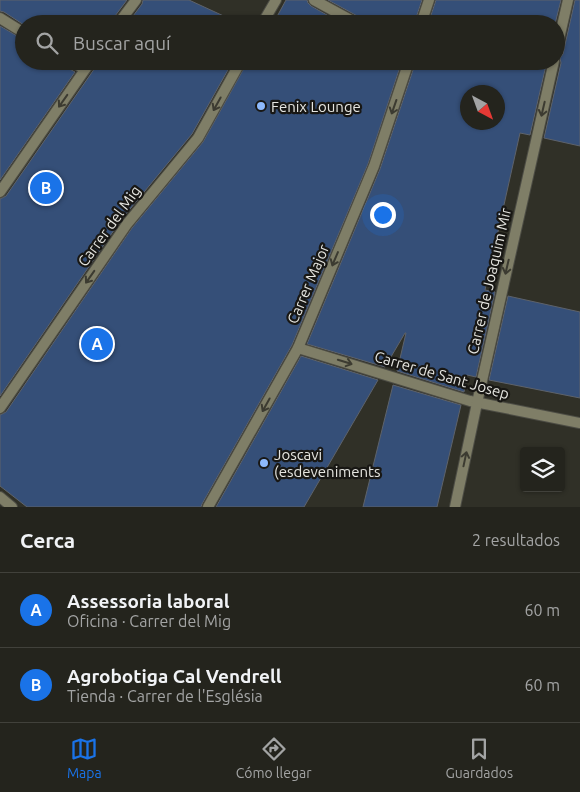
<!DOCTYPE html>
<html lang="es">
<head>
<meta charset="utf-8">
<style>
	:root { --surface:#24241d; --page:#2c2c26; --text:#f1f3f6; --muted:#a3a4a4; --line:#41413b; --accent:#1a73e8 }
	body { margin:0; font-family:Ubuntu,sans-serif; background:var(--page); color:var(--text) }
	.controls { position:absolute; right:15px; bottom:15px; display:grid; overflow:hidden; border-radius:5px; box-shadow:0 1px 4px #0004 }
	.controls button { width:45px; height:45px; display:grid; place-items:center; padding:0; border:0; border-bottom:1px solid var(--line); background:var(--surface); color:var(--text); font:25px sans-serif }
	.compass { position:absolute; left:460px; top:85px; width:45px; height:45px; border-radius:50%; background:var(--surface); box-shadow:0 1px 4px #0004; rotate:139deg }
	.you { position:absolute; left:382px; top:214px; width:18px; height:18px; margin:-12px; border:4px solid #fff; border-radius:50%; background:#1a73e8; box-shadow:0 0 0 8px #1a73e833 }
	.badge { display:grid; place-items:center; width:32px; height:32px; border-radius:50%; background:var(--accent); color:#fff; font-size:16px; font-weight:700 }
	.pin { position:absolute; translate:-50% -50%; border:2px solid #fff; box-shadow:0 1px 5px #0006 }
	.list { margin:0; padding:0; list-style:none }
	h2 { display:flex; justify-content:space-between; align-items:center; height:65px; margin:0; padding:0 20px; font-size:21px }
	h2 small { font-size:16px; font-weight:400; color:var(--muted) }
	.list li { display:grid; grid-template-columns:32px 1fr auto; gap:15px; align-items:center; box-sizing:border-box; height:75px; padding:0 20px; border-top:1px solid var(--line) }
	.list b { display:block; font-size:19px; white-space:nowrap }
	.list p { margin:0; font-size:16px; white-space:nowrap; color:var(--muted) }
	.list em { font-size:16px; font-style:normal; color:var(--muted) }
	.icon { flex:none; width:28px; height:28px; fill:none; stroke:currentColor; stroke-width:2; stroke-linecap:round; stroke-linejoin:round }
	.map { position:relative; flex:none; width:580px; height:507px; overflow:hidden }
	.search { position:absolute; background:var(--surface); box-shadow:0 1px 4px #0004; left:15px; right:15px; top:15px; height:55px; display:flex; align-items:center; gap:12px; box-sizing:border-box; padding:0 18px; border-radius:28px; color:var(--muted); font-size:19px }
	.sheet { height:215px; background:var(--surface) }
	nav { display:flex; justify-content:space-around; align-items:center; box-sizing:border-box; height:70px; border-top:1px solid var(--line); background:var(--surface); font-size:14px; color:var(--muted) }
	nav a { display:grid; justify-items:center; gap:2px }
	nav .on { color:var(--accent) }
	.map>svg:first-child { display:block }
	.building { fill:#354f78; stroke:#5e636b; fill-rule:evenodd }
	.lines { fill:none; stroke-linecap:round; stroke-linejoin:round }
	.street-casing { stroke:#4d4d45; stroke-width:12 }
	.street { stroke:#7f7e67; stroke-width:10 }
	.oneway { stroke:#3c3b31 }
	.poi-dot { fill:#8db9fc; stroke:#181714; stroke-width:2 }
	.labels { text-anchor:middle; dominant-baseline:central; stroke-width:4.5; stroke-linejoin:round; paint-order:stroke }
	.poi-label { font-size:15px; fill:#e5e5e0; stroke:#181714; text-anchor:start }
	.street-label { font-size:15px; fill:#e5e5e0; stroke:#181714 }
</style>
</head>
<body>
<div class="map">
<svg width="580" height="507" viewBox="0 0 580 507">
	<rect width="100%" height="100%" fill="#303027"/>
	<g class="building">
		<polygon points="0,0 127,0 112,20 111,24 24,24 24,25 4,12 0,11"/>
		<polygon points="143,0 189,0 241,24 127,24 142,4"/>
		<polygon points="286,0 307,0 308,3 311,6 343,24 273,24"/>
		<polygon points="328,0 422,0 414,24 365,24 361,18"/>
		<polygon points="436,0 561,0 555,24 428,24"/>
		<polygon points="575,0 580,0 580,146 544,138 561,63 560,58 563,54"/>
		<polygon points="0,26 24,40 24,61 62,61 66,67 75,72 0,180"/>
		<polygon points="98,61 233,61 192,134 121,220 0,396 0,199 6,196 97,65"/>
		<polygon points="248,61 402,61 368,164 292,345 202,504 201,507 27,507 0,486 0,415 6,412 132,228 203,142"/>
		<path d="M416,61h131l-17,74 -10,-2 -35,157 10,2 -19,85 -9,-2 -3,17 -67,-21 9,-38h-1l-20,34 -78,-23 73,-175zM468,92h30v30h-30z"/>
		<polygon points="508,296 580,312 580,398 489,380"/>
		<polygon points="301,356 378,380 304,507 216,507"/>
		<polygon points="393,385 461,405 437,507 363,507"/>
	</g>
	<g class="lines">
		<g class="street-casing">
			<g id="street">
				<polyline points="314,0 358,24"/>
				<polyline points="0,18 24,33"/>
				<polyline points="118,24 136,0"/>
				<polyline points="262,24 276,0"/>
				<polyline points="421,24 429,0"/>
				<polyline points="556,52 568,0"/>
				<polyline points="69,61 85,69"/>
				<polyline points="0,192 91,61"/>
				<polyline points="298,348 470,401 580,423"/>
				<polyline points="0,408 127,224 198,138 241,61"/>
				<polyline points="0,497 12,507"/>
				<polyline points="208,507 298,348 374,166 409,61"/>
				<polyline points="455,507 477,403 554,61"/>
			</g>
		</g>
		<use href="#street" class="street"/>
	</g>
	<defs><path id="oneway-shaft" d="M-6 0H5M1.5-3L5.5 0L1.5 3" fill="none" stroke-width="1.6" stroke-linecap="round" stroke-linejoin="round" transform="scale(1.25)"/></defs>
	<g class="oneway">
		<use href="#oneway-shaft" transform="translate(63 101) rotate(125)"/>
		<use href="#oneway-shaft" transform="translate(217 104) rotate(119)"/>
		<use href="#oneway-shaft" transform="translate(394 107) rotate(109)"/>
		<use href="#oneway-shaft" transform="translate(543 109) rotate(103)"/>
		<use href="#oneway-shaft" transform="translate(335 259) rotate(113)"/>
		<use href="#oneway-shaft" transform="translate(507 267) rotate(103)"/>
		<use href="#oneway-shaft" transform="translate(90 277) rotate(125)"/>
		<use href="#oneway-shaft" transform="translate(345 362) rotate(17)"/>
		<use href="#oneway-shaft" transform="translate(266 405) rotate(119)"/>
		<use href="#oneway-shaft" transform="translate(465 459) rotate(-78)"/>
	</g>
	<g class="poi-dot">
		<circle cx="261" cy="106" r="5"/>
		<circle cx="264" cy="463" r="5"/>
	</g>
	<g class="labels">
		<g class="poi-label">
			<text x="271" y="106">Fenix Lounge</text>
			<text x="274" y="454">Joscavi<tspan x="274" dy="17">(esdeveniments</tspan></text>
		</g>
		<g class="street-label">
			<text transform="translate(109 226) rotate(-54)">Carrer del Mig</text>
			<text transform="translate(489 281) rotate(-77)">Carrer de Joaquim Mir</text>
			<text transform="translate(308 284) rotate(-67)">Carrer Major</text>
			<text transform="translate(442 375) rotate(16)">Carrer de Sant Josep</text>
		</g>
	</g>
</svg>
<div class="controls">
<button><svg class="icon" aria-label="layers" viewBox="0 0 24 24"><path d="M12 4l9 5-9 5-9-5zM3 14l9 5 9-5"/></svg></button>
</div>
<svg class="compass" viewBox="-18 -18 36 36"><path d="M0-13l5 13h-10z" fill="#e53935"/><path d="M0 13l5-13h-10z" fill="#a3a4a4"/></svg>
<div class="you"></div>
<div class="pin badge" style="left:97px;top:344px">A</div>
<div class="pin badge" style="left:46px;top:188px">B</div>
<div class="search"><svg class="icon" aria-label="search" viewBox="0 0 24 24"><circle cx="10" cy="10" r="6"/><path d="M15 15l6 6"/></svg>Buscar aquí</div>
</div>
<section class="sheet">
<h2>Cerca<small>2 resultados</small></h2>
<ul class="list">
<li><span class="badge">A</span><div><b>Assessoria laboral</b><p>Oficina · Carrer del Mig</p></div><em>60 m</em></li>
<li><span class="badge">B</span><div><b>Agrobotiga Cal Vendrell</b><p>Tienda · Carrer de l'Església</p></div><em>60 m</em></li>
</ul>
</section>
<nav>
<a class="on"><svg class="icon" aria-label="map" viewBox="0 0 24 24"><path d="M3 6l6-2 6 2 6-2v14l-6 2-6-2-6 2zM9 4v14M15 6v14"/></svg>Mapa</a>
<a><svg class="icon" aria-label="directions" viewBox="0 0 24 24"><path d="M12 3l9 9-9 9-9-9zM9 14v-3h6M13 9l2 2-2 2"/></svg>Cómo llegar</a>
<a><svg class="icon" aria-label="saved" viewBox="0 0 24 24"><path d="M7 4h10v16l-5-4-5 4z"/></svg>Guardados</a>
</nav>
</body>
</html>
